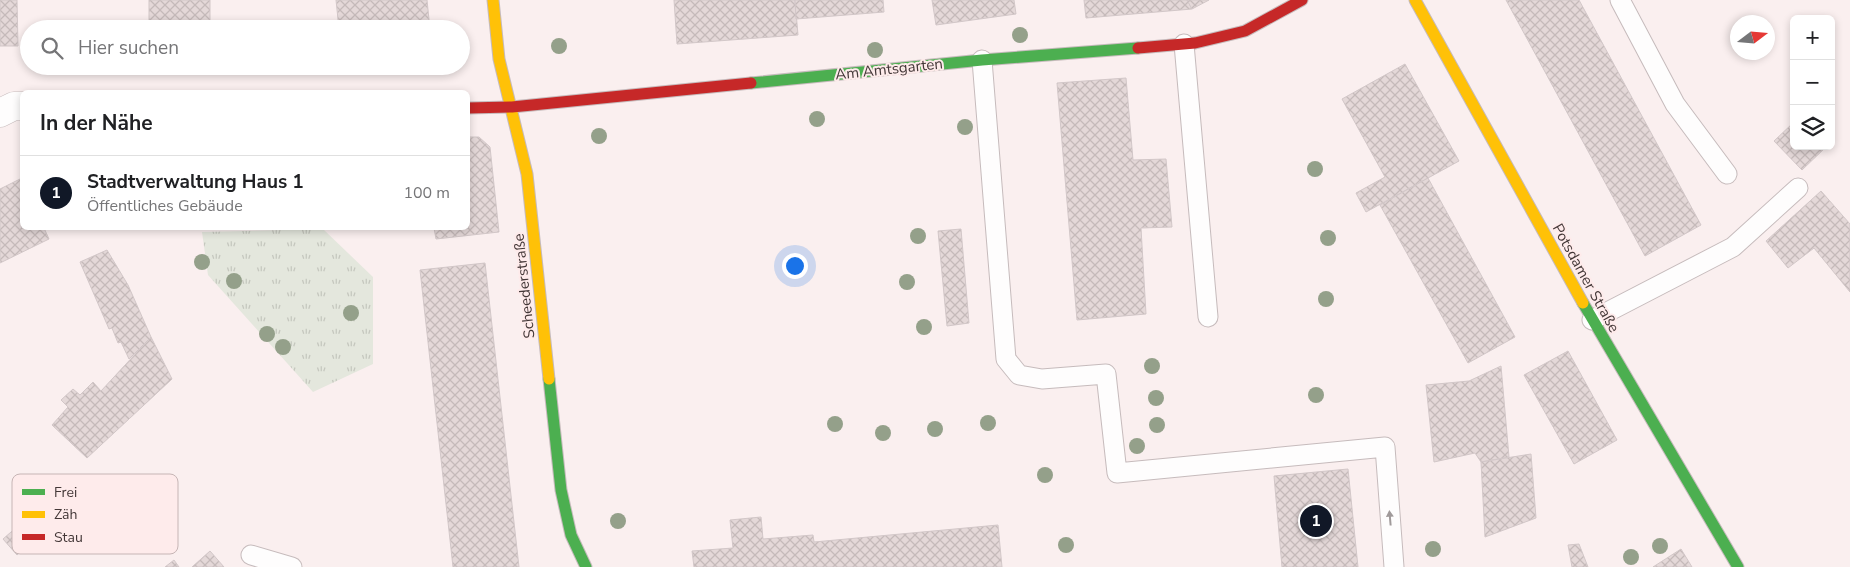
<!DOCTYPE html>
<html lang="de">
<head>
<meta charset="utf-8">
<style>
	:root { --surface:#fff; --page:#f2f2f2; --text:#202124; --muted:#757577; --line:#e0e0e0; --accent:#111827 }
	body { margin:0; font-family:"Nunito Sans",sans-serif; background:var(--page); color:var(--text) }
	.controls { position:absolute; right:15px; top:15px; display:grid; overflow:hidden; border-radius:8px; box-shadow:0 2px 8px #0003 }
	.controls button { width:45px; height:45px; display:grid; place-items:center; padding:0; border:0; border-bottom:1px solid var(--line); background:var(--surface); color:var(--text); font:25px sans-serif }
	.compass { position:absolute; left:1730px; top:15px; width:45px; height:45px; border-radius:50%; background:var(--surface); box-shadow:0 2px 8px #0003; rotate:74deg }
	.you { position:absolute; left:794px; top:265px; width:18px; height:18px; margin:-12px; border:4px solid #fff; border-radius:50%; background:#1a73e8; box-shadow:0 0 0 8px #1a73e833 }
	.badge { display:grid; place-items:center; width:32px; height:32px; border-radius:50%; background:var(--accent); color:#fff; font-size:16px; font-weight:700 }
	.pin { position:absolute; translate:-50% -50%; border:2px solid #fff; box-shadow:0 1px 5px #0006 }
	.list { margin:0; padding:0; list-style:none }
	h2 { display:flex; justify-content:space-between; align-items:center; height:65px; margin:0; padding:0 20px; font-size:21px }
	h2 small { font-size:16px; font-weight:400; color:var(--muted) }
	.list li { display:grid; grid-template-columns:32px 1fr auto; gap:15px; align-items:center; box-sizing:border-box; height:75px; padding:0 20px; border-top:1px solid var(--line) }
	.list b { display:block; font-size:19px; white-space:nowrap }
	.list p { margin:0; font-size:16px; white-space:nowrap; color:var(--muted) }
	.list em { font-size:16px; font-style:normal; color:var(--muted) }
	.icon { flex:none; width:28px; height:28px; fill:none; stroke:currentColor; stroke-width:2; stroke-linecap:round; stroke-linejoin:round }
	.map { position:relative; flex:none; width:1850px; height:567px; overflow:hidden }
	.search { position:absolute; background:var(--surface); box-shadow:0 2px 8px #0003; left:20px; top:20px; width:450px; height:55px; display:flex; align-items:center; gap:12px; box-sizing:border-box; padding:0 18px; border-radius:28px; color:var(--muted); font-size:19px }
	.panel { position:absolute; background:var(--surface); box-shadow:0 2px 8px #0003; left:20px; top:90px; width:450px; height:140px; border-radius:8px }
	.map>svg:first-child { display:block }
	.grass { fill:url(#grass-tufts) }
	.building { fill:url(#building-cross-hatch); stroke:#d2c7c8 }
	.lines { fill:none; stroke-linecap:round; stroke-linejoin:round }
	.lane-casing { stroke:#c6bbbc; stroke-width:21 }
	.street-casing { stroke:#c6bbbc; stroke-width:29 }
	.fast-casing { stroke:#c6bbbc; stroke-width:13 }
	.slow-casing { stroke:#c6bbbc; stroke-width:13 }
	.jam-casing { stroke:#c6bbbc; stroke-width:13 }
	.lane { stroke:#fefdfd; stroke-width:19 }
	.street { stroke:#fefdfd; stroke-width:28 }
	.fast { stroke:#4caf50; stroke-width:11 }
	.slow { stroke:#ffc107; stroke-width:11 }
	.jam { stroke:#c62828; stroke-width:11 }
	.tree { fill:#94a08a }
	.oneway { fill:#a09a9a }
	.labels { text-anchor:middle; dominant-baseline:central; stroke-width:4; stroke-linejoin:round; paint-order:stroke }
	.street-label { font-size:15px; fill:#433737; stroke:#feebeb }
	.key { fill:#feebeb; stroke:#c6b5b5; stroke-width:1 }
	.key-label { font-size:14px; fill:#433737 }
</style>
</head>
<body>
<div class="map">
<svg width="1850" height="567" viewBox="0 0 1850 567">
	<defs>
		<pattern id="grass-tufts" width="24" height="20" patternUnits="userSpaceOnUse" patternTransform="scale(1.25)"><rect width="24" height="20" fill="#e4e7dd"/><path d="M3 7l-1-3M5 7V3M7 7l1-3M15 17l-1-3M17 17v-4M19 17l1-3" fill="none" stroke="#c5c7be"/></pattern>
		<pattern id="building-cross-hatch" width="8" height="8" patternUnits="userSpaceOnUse" patternTransform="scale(1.25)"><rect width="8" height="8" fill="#e4d8d8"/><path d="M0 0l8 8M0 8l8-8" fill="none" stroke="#c5baba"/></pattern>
	</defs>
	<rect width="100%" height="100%" fill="#faefef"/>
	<polygon class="grass" points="323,229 373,277 373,364 313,392 208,275 202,232"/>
	<g class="building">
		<polygon points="0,0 17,0 18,46 0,46"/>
		<rect x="149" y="0" width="61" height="29"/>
		<polygon points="336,0 427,0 430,29 339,29"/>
		<polygon points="674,0 795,0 798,35 677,44"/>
		<polygon points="795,0 883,0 884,12 796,19"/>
		<polygon points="932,0 1014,0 1016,14 936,25"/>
		<polygon points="1084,0 1187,0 1192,9 1086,18"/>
		<polygon points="1187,0 1209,0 1192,9"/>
		<polygon points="1506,0 1579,0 1701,225 1645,256"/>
		<polygon points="1405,64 1459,161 1366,212 1356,193 1385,177 1342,99"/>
		<polygon points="1126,78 1133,160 1166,159 1172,227 1141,228 1146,314 1077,320 1057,83"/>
		<polygon points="1794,122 1794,146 1827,146 1802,170 1774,141"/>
		<polygon points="468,137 479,137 490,147 499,232 436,239 434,228 468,228"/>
		<polygon points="1428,178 1515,337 1468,363 1380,205"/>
		<polygon points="20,179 22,184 22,228 44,228 49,239 0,263 0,189"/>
		<polygon points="1821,191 1850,224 1850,292 1814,248 1788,268 1766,241"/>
		<polygon points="961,229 969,323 947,326 938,231"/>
		<polygon points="107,250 128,285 151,337 129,359 121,342 118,343 112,328 109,329 80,262"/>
		<polygon points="485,263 519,567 453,567 420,270"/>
		<polygon points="151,337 172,379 87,458 52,425 68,407 61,400 73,389 80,395 93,382 101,391"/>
		<polygon points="1568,351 1617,440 1574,464 1524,375"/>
		<polygon points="1501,366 1509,457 1481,462 1475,453 1434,462 1426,385 1469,381"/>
		<polygon points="1531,454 1536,518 1485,537 1481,462"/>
		<polygon points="1348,469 1358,567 1282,567 1274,476"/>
		<polygon points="67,483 81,499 17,555 3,539"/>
		<polygon points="761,517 763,539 813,535 814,542 998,525 1002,567 694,567 692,551 733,548 730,520"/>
		<polygon points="1579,544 1588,567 1572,567 1568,545"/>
		<polygon points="1681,549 1692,567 1653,567"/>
		<polygon points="210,551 224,567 192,567"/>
		<polygon points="174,560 179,567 165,567"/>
	</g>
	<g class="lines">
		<g class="lane-casing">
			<g id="lane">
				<polyline points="1620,0 1675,104 1727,174"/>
				<polyline points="1184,44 1208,317"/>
				<polyline points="982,60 1006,359 1019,375 1042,379 1106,374 1117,473 1385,447 1394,567"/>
				<polyline points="1592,320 1733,247 1798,188"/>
				<polyline points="251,555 292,567"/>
			</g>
		</g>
		<g class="street-casing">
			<polyline id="street" points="0,113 14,106 22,106"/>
		</g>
		<g class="fast-casing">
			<g id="fast">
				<polyline points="751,83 982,60 1138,48"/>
				<polyline points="1583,303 1738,567"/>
				<polyline points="549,379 561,490 571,535 586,567"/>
			</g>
		</g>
		<g class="slow-casing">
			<g id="slow">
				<polyline points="493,0 499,59 527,174 549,379"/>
				<polyline points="1415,0 1583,303"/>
			</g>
		</g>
		<g class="jam-casing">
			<g id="jam">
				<polyline points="1138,48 1195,43 1245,31 1302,0"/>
				<polyline points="468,108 512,107 751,83"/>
			</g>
		</g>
		<use href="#lane" class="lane"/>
		<use href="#street" class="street"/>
		<use href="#fast" class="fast"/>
		<use href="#slow" class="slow"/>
		<use href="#jam" class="jam"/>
	</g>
	<g class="tree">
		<circle cx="1020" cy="35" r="8"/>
		<circle cx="559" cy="46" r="8"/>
		<circle cx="875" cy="50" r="8"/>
		<circle cx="817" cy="119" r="8"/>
		<circle cx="965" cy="127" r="8"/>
		<circle cx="599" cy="136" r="8"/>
		<circle cx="1315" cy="169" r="8"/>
		<circle cx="918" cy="236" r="8"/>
		<circle cx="1328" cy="238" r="8"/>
		<circle cx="202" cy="262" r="8"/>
		<circle cx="234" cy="281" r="8"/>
		<circle cx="907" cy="282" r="8"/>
		<circle cx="1326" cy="299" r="8"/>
		<circle cx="351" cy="313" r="8"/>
		<circle cx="924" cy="327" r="8"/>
		<circle cx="267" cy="334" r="8"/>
		<circle cx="283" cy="347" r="8"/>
		<circle cx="1152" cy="366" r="8"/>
		<circle cx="1316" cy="395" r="8"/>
		<circle cx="1156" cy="398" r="8"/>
		<circle cx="988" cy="423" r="8"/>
		<circle cx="835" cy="424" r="8"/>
		<circle cx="1157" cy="425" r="8"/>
		<circle cx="935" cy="429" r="8"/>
		<circle cx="883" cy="433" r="8"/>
		<circle cx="1137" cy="446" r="8"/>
		<circle cx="1045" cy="475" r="8"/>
		<circle cx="618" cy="521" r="8"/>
		<circle cx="1066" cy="545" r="8"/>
		<circle cx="1660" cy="546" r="8"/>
		<circle cx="1433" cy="549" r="8"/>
		<circle cx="1631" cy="557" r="8"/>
	</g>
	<defs><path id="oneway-solid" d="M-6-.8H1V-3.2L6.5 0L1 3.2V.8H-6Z" transform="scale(1.25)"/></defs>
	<use class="oneway" href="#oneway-solid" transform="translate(1390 518) rotate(-95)"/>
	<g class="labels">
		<g class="street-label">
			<text transform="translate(889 69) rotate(-6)">Am Amtsgarten</text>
			<text transform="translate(1586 278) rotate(61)">Potsdamer Straße</text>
			<text transform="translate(524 286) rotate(-96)">Scheederstraße</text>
		</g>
	</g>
	<rect x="12" y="474" width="166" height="80" rx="8" class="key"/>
	<rect x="22" y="489" width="23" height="6" fill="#4caf50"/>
	<rect x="22" y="511" width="23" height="7" fill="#ffc107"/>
	<rect x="22" y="534" width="23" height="6" fill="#c62828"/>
	<g class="key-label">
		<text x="54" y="497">Frei</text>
		<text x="54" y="519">Zäh</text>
		<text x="54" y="542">Stau</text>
	</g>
</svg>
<div class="controls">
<button>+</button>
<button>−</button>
<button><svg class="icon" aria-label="layers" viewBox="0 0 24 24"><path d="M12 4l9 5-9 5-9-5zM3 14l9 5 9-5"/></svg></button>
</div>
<svg class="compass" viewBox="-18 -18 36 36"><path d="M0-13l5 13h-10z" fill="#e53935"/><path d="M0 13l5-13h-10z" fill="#757577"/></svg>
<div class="you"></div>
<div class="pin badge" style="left:1316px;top:521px">1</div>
<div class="search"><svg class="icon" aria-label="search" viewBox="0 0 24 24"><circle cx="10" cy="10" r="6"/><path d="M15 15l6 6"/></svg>Hier suchen</div>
<section class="panel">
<h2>In der Nähe<small></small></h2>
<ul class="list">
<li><span class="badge">1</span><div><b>Stadtverwaltung Haus 1</b><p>Öffentliches Gebäude</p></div><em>100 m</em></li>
</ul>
</section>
</div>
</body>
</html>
